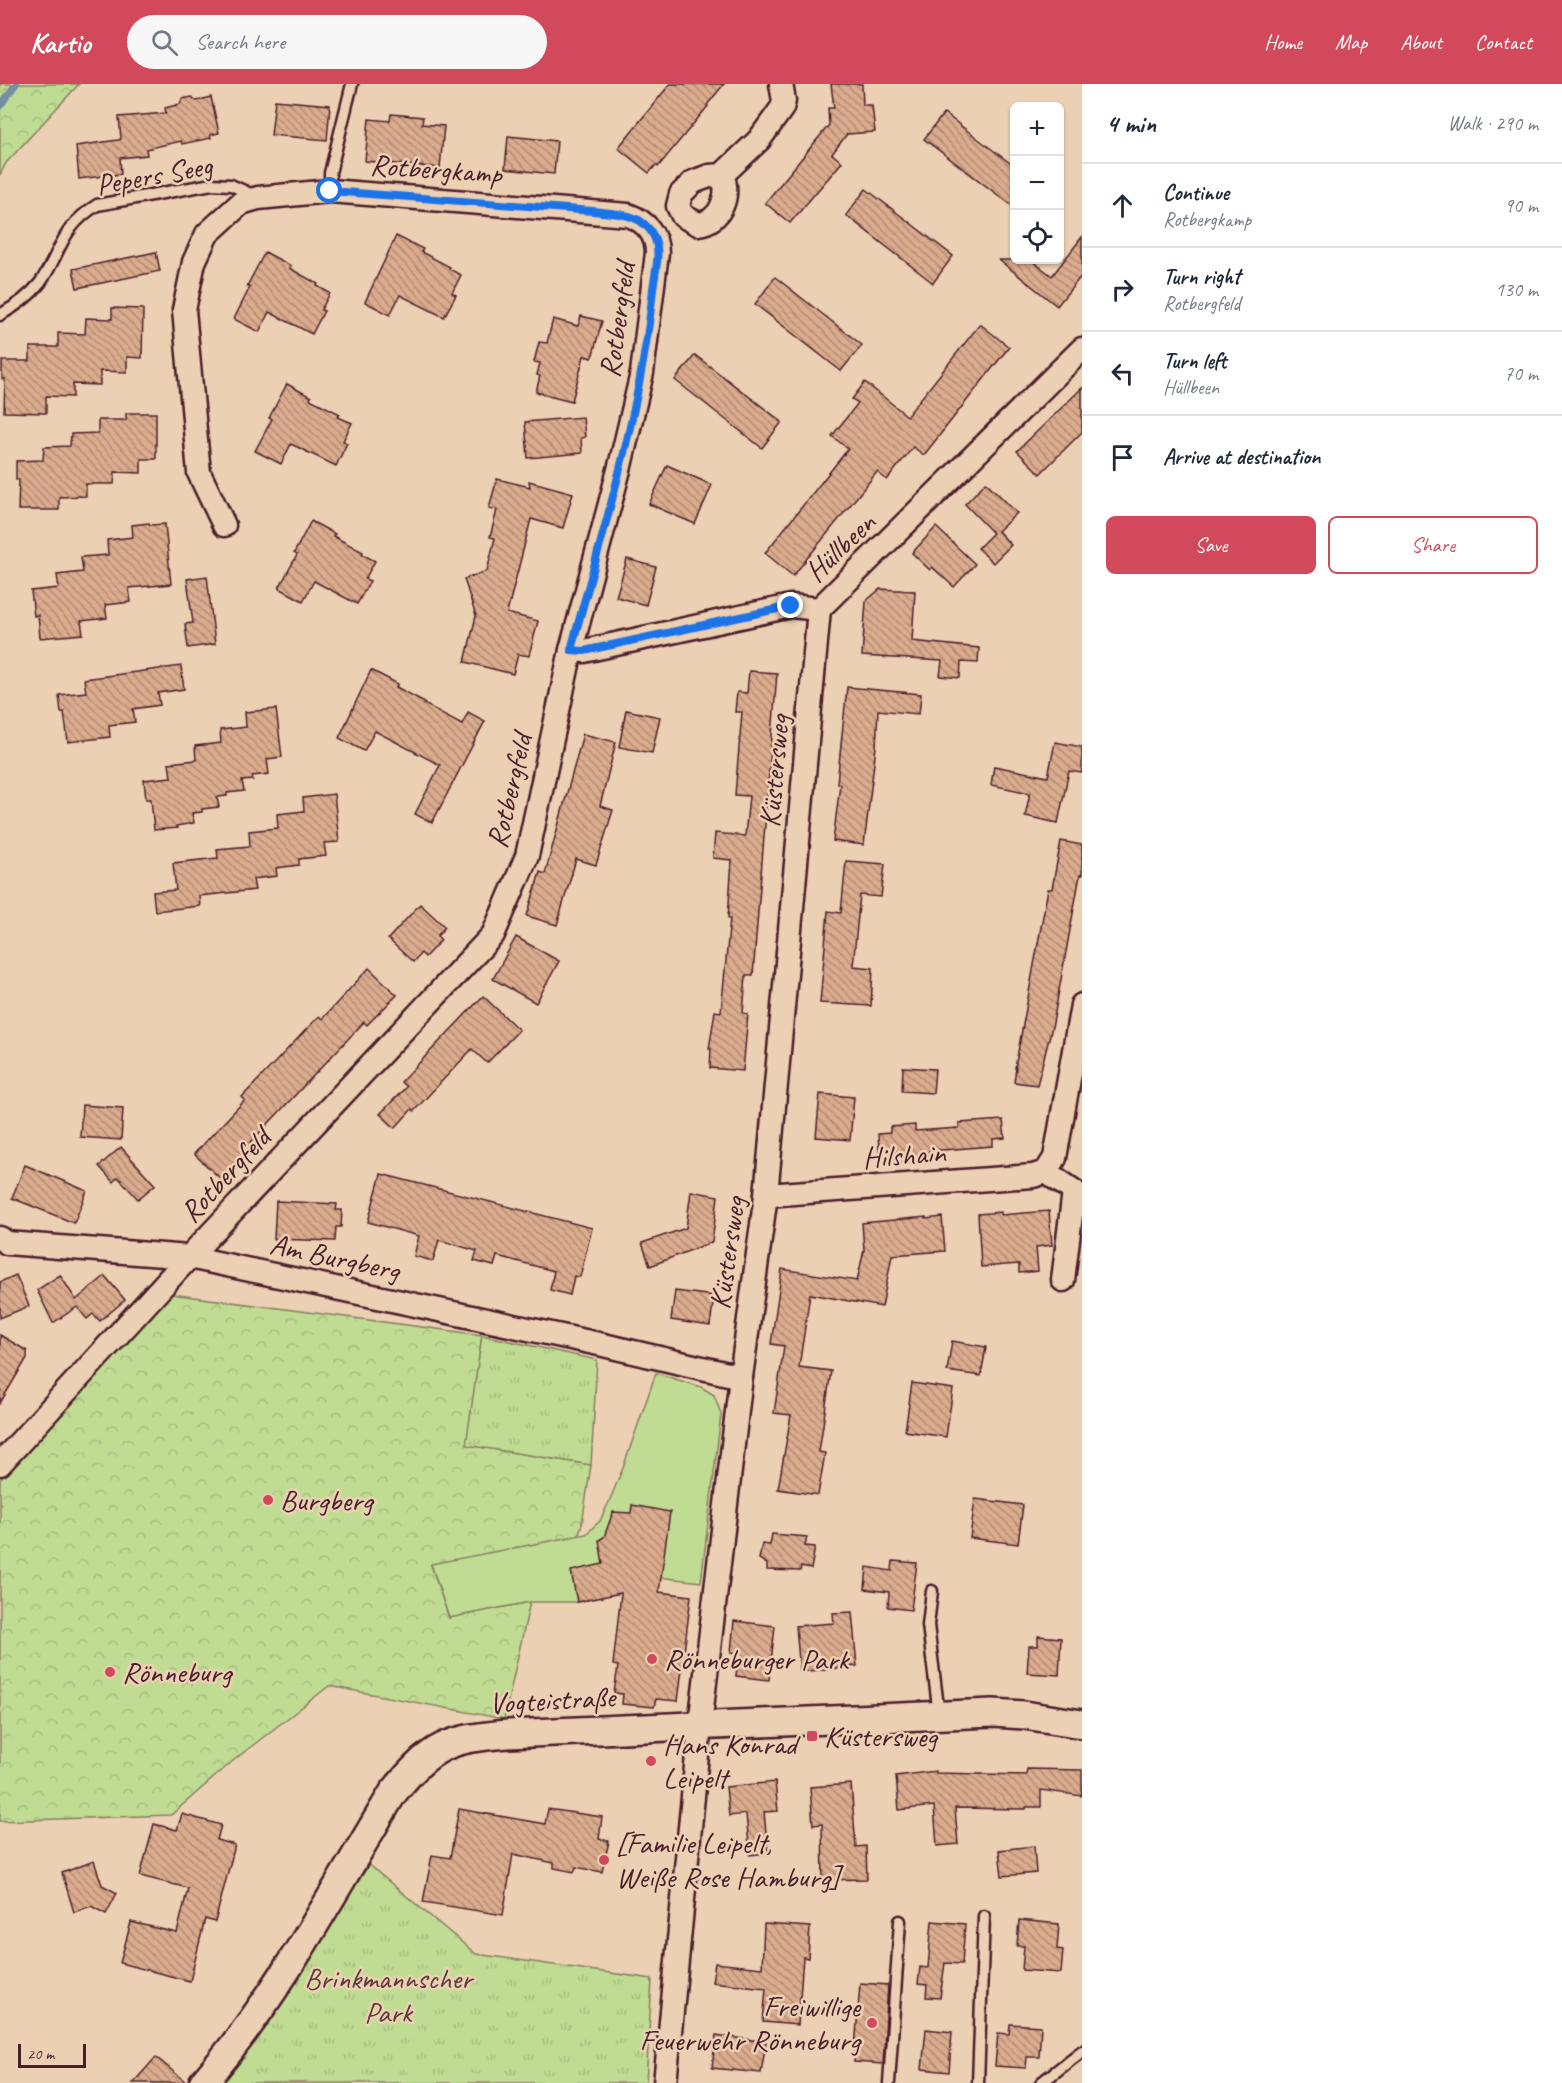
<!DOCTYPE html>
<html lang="en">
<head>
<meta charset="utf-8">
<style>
	:root { --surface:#fff; --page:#f6f6f7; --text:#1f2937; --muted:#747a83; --line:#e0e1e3; --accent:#d1495b }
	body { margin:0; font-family:Caveat,sans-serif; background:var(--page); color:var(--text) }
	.controls { position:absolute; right:18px; top:18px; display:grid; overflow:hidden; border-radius:9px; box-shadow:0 2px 4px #0004 }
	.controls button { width:54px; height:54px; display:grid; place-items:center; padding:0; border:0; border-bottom:2px solid var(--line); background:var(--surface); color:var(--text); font:30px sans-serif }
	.scale { position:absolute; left:18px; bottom:15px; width:68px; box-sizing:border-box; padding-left:6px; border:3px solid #4a1f2b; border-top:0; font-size:16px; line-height:21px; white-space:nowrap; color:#4a1f2b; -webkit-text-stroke:4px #ecd0b3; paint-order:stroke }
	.stop { position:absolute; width:18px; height:18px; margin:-14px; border:4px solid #1a73e8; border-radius:50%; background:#fff }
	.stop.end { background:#1a73e8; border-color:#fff; box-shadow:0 2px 6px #0008 }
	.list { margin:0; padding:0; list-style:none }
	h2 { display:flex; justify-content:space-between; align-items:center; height:78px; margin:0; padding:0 24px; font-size:26px }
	h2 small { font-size:20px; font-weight:400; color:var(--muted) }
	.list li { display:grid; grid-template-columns:39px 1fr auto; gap:18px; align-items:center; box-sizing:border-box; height:84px; padding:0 24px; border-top:2px solid var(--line) }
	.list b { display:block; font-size:22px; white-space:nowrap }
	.list p { margin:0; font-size:20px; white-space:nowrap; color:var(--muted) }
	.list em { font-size:20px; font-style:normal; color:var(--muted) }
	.actions { display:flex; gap:12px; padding:18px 24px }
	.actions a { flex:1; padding:14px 0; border:2px solid var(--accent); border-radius:9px; text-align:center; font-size:21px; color:var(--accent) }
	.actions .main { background:var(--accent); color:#fff }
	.icon { flex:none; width:33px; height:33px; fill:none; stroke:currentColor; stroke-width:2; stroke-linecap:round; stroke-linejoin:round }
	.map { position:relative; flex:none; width:1082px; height:1999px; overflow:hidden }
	header { display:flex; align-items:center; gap:36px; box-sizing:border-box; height:84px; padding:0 30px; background:var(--accent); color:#fff }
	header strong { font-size:28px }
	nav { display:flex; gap:33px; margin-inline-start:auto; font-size:21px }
	.search { width:420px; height:54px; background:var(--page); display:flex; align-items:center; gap:15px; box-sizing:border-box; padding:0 21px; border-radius:33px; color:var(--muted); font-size:22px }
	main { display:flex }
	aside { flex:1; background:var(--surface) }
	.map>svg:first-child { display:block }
	.forest { fill:url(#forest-crowns); stroke:#857e5f; stroke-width:1.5 }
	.park { fill:url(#park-tufts); stroke:#857e5f; stroke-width:1.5 }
	.garden { fill:#c0dc93; stroke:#857e5f; stroke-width:1.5 }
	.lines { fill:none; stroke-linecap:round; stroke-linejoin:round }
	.stream { stroke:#768da5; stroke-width:7 }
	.building { fill:url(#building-back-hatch); stroke:#4a1f2b; stroke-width:1.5 }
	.service-casing { stroke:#4a1f2b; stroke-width:15 }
	.minor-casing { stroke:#4a1f2b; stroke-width:27 }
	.tertiary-casing { stroke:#4a1f2b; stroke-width:32 }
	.service { stroke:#ecd0b3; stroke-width:10 }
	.minor { stroke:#ecd0b3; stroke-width:22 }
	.tertiary { stroke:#ecd0b3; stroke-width:27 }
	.route { stroke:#1a73e8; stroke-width:8 }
	.poi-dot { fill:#d1495b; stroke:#ecd0b3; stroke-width:2 }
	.labels { text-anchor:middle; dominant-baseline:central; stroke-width:5; stroke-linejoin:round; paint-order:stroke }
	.street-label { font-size:30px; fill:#4a1f2b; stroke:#ecd0b3 }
	.poi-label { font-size:30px; fill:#4a1f2b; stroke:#ecd0b3; text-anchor:start }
	.park-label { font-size:30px; fill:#5c3b3b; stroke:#ecd0b3 }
</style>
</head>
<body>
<header>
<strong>Kartio</strong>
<div class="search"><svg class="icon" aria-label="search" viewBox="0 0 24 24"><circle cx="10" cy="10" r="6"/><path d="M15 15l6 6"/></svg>Search here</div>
<nav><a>Home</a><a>Map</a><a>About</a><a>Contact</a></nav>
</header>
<main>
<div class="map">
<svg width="1082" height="1999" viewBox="0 0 1082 1999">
	<defs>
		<pattern id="forest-crowns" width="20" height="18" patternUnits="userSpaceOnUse" patternTransform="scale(1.5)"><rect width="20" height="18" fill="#c0dc93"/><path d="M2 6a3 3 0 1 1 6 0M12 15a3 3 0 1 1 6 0" fill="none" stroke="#a6bc7f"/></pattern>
		<pattern id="park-tufts" width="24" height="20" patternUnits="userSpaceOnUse" patternTransform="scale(1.5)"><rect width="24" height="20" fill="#c0dc93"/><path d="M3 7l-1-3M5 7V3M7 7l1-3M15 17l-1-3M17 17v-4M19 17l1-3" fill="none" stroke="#a6bc7f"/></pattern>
		<pattern id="building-back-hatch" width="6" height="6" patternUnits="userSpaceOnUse" patternTransform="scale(1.5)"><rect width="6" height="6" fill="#daab8d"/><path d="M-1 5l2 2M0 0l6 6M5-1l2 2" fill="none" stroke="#b38b73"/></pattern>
	</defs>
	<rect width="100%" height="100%" fill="#ecd0b3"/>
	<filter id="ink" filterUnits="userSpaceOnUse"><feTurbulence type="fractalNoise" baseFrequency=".0167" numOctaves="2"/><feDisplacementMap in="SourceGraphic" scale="12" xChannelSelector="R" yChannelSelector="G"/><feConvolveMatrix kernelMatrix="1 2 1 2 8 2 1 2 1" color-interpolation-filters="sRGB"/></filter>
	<g filter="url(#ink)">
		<g class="forest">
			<polygon points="0,0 79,0 6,79 0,91"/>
			<polygon points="171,1210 482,1251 467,1361 591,1381 582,1440 578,1452 431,1481 449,1534 530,1518 504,1635 329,1602 234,1676 171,1731 0,1737 0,1396"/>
		</g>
		<g class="park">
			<polygon points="482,1251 597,1276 591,1381 466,1361"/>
			<polygon points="369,1781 476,1870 652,1895 646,1999 222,1999"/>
		</g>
		<polygon class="garden" points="656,1289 701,1303 714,1311 721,1330 701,1498 624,1489 587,1498 590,1515 577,1518 530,1518 449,1534 431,1480 586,1450 600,1437 609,1418 623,1384"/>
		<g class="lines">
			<polyline class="stream" points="0,22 16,0"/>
		</g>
		<g class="building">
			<polygon points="670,0 724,0 707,21 708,22 658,83 656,81 649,89 618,64"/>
			<polygon points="831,0 862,0 863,21 872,21 875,48 847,50 832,70 842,78 790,139 765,119 829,41 828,24 834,24"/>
			<polygon points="192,13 196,17 211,13 219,49 210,51 211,54 182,60 181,57 146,65 147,71 120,74 121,90 79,95 76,62 118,56 121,55 119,33 166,29 165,24 180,20 182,15"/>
			<polygon points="275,16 330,21 327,56 271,51"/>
			<polygon points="944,29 1014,82 1014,123 924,55"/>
			<polygon points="391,30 423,33 422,40 444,42 440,84 365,77 369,35 390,37"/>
			<polygon points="508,52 557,57 554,90 505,85"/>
			<polygon points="866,105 953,172 933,199 846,131"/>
			<polygon points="396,152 423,165 421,168 450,183 449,185 461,191 452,209 456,211 444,233 400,211 390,231 365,218"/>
			<polygon points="1082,153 1082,191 1057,222 999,176 1031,176 1052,192"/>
			<polygon points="156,168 160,187 77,204 73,185"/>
			<polygon points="265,168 291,182 289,184 318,200 317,202 330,209 321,226 324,227 312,250 269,228 259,248 234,235 250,203 247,202"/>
			<polygon points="775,193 862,261 841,287 755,220"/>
			<polygon points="112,224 143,225 142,274 127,273 127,288 100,287 100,301 73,300 73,313 46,312 46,329 4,328 5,295 2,295 2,277 30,277 30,263 58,263 58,249 85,250 86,234 112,235"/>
			<polygon points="581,232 602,237 592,274 584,272 572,317 536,308 540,292 537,291 540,279 534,278 539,258 547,259 553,235 578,242"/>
			<polygon points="980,240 1009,263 924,371 913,363 887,396 877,388 793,492 765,469 848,365 832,352 858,319 852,315 865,298 907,332"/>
			<polygon points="695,271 782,338 762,364 675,296"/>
			<polygon points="287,300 311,313 310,315 340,330 338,333 352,339 343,357 347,359 336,382 291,360 281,380 255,367 272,335 269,334"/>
			<polygon points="1082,304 1082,348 1040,390 1017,367"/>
			<polygon points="126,329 156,329 156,375 141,375 141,389 115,388 114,400 86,400 86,412 59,413 59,426 18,426 19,395 16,395 16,377 43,376 44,363 70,362 71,350 98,349 98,336 126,336"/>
			<polygon points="583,333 585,353 581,354 582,369 528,374 525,338"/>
			<polygon points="667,381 712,401 695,440 649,420"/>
			<polygon points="497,395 530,403 529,397 573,409 563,444 531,435 507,529 538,537 529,572 518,570 513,590 465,578 476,532 464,495 487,487 495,454 490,453 497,426 489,424"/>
			<polygon points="986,398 1017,429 998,447 1011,461 993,479 978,464 993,449 965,420"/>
			<polygon points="311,437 335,450 333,452 363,468 362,470 375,477 365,495 370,497 357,520 314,497 303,517 279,504 297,471 294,469"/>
			<polygon points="149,439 150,441 165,440 171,500 129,504 131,518 105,521 107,534 81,537 83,550 40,554 38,531 34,532 31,507 59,504 57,491 83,488 81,473 108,471 107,456 133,453 132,441"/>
			<polygon points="936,443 975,480 954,503 932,483 930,486 912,469"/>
			<polygon points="627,475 656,483 646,521 616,513"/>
			<polygon points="207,492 215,560 188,564 185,540 193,539 187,495"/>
			<polygon points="880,505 915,507 912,557 979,564 978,579 961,578 960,594 940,592 942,577 862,572 866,517"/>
			<polygon points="181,582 184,605 158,609 160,621 133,625 135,638 109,641 110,653 68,658 64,628 61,628 59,611 86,608 84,595"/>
			<polygon points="371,586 398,600 396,603 425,618 424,620 462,640 468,628 485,637 432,739 415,730 440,681 375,647 364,667 339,654"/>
			<polygon points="749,587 777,589 753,891 746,891 743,929 748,930 743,987 710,984 711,965 709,965 715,927 721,928 730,834 728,834 732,776 713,774 715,749 745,752 749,712 735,711 742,628 735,628 737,608 747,609"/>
			<polygon points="847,603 921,610 919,630 878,626 876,663 864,761 833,757 840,700 837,699"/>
			<polygon points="276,625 282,673 267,675 269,690 252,692 253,696 242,697 244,707 227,709 227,712 217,713 219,723 202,725 202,728 192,729 194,739 176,742 177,744 154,746 151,715 146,715 144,696 171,693 169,679 196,676 195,662 221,659 220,646 246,643 245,628"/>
			<polygon points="626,626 660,633 652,669 619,663"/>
			<polygon points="583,650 616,658 600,722 613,726 596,781 576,775 557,841 527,832 540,788 545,790"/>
			<polygon points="1055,658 1082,663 1082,689 1069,687 1058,739 1025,732 1030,709 991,701 994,682 1048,693"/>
			<polygon points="334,710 339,758 324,759 326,772 299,775 299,781 276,784 277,792 253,795 255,806 199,812 200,822 155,827 153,808 176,806 173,779 218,774 217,765 250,762 249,747 278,744 277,730 304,727 303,714"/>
			<polygon points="1061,757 1082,761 1082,791 1080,791 1053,939 1037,1001 1014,998 1016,984 1015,984 1048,805 1052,805"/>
			<polygon points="846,777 885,780 881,813 860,811 853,882 873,884 871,922 820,919 828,827 841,829"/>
			<polygon points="420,820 445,843 437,852 441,856 425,873 421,869 413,878 388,855"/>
			<polygon points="516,853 559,877 536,919 493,895"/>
			<polygon points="369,884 397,911 367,941 364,938 251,1058 256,1063 223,1097 194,1070 245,1016 242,1013 319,932 322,935"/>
			<polygon points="483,912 519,946 487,979 472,965 414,1027 412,1025 395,1044 380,1030 406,1003 401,998"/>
			<polygon points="903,983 935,985 933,1009 902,1007"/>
			<polygon points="820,1010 854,1013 850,1056 816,1053"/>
			<polygon points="82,1021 123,1024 121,1056 80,1053"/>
			<polygon points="1003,1036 1005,1054 993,1055 993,1062 929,1067 929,1077 880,1081 878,1050 890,1049 890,1043 915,1041 915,1047 959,1044 959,1039"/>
			<polygon points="121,1063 155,1101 138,1115 118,1093 113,1098 99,1082"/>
			<polygon points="25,1081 87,1107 74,1139 12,1114"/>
			<polygon points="381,1090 592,1144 580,1193 574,1192 570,1211 550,1206 554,1187 497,1172 494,1182 474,1177 477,1167 439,1156 433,1177 414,1172 419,1152 368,1138"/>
			<polygon points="691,1107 718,1112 712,1158 650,1182 642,1159 686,1144"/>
			<polygon points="276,1117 337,1120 336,1126 342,1126 341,1143 336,1143 335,1157 274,1155"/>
			<polygon points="1049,1127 1052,1161 1036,1163 1038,1187 1019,1189 1019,1180 981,1183 978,1130 1001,1128 1001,1131"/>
			<polygon points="926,1133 926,1135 942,1133 945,1167 892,1171 882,1223 810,1210 799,1283 831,1287 819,1368 825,1369 818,1411 778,1405 791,1331 774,1329 784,1262 771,1260 782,1185 857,1197 864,1166 862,1139"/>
			<polygon points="16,1191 29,1222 0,1234 0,1198"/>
			<polygon points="60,1191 76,1216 105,1192 125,1216 100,1237 93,1230 87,1235 77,1223 53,1239 37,1206"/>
			<polygon points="675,1207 714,1212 710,1242 671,1236"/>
			<polygon points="0,1251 27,1267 27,1274 0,1319"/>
			<polygon points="952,1257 986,1263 981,1292 947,1287"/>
			<polygon points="912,1299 953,1305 946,1353 905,1347"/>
			<polygon points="975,1415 1023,1421 1018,1460 970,1454"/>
			<polygon points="632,1421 670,1428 659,1508 691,1512 678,1617 656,1615 654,1623 622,1620 623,1610 614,1609 618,1582 613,1581 621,1509 577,1518 571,1487 603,1480 599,1456 604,1453 613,1428 631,1429"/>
			<polygon points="772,1450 807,1453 805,1462 815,1463 811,1485 801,1483 800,1487 767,1486 767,1480 759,1475 762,1460 770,1461"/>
			<polygon points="893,1477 917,1479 911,1526 888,1523 889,1508 865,1505 867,1483 892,1487"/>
			<polygon points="852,1528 857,1582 800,1588 796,1542 834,1539 833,1529"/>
			<polygon points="734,1537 775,1542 769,1596 736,1592 739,1569 731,1568"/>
			<polygon points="1038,1552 1061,1554 1059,1591 1027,1589 1029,1562 1038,1562"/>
			<polygon points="1027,1685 1082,1686 1082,1712 1041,1706 1041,1723 1026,1723 1026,1725 955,1724 958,1760 937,1762 934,1722 899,1726 896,1692 936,1687 936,1689 1026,1691"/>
			<polygon points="775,1698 778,1727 764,1728 768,1769 750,1771 746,1730 729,1732 726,1703"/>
			<polygon points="851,1700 856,1763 866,1762 867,1795 823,1796 822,1740 813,1741 810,1703"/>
			<polygon points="459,1725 545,1740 548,1725 602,1733 599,1755 609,1757 602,1788 576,1783 574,1788 554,1784 554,1779 513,1770 503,1831 423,1818 432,1771 450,1774"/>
			<polygon points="182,1730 221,1741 217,1756 235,1761 215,1838 205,1835 190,1897 120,1879 131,1838 177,1849 188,1804 140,1792 154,1740 177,1746"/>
			<polygon points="1034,1762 1036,1789 1002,1792 999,1766"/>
			<polygon points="94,1777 102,1801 117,1809 106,1830 91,1822 74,1828 62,1789"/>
			<polygon points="1019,1836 1059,1840 1057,1865 1063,1866 1061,1889 1022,1886 1024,1862 1017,1862"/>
			<polygon points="932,1837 965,1840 962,1880 945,1879 940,1914 926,1913 927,1901 918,1900 920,1883 928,1884"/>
			<polygon points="764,1840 810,1843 808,1874 803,1873 798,1941 763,1938 766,1904 712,1898 715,1879 762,1884"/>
			<polygon points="860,1899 888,1901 883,1980 854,1978"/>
			<polygon points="1010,1940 1041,1942 1039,1973 1027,1973 1026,1984 995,1982 998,1949 1009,1950"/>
			<polygon points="926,1945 952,1948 949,1988 922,1985"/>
			<polygon points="716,1951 766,1958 761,1989 712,1984"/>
			<polygon points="156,1973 187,1999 133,1999"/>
		</g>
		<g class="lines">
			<g class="service-casing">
				<g id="service">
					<polyline points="330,107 330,89 352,0"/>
					<path d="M0,231c16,-9 29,-18 40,-32 22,-32 20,-55 57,-78l115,-21 19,1 24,11"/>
					<polyline points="932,1507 928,1541 939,1631"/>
					<polyline points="889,1999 900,1837"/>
					<polyline points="978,1999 984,1832"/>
					<polyline points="1041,1999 1082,1967"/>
				</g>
			</g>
			<g class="minor-casing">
				<g id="minor">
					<path d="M722,91c9,19 -1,47 -24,49l-15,-8 -5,-10 3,-12 12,-12 16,-6 13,-1 37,-35 23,-32 2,-7 -3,-17"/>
					<polyline points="571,566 584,567 791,522 819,525 1082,265"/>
					<polyline points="1046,1088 1074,1107 1063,1196"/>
					<polyline points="766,1111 1033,1092 1046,1088 1055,1074 1082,921"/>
					<polyline points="0,1154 7,1159 189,1173 599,1260 741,1293"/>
					<path d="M0,1380l189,-207 304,-322 34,-79 44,-206 49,-184 22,-93 15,-120c0,-19 -12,-32 -29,-38l-298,-24 -72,7 -17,5 -34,31 -13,28 -10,48 15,163 25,52"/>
					<polyline points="665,1999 700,1641 741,1293 766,1111 819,525"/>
				</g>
			</g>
			<g class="tertiary-casing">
				<path id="tertiary" d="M203,1999c75,-86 131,-193 190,-290 39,-48 54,-54 115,-59l485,-21 31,2 58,9"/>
			</g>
			<use href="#service" class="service"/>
			<use href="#minor" class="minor"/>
			<use href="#tertiary" class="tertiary"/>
		</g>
	</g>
	<g class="lines" filter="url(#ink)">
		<path class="route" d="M330,107l263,20c22,3 48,1 60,24 9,15 2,37 0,54 -12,123 -50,242 -82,361l13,1 207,-45"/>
	</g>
	<g class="poi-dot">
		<circle cx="268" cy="1416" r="6"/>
		<circle cx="652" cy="1575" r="6"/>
		<circle cx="110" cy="1588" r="6"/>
		<rect x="806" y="1646" width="12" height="12" rx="3"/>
		<circle cx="651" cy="1677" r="6"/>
		<circle cx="604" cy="1776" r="6"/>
		<circle cx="872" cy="1939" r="6"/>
	</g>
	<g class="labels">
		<g class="street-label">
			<text transform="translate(436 85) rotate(4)">Rotbergkamp</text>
			<text transform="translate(154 91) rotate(-10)">Pepers Seeg</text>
			<text transform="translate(617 236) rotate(-82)">Rotbergfeld</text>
			<text transform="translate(840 463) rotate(-44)">Hüllbeen</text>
			<text transform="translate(774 687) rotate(-85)">Küstersweg</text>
			<text transform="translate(509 707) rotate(-77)">Rotbergfeld</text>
			<text transform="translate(904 1071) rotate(-4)">Hilshain</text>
			<text transform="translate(225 1091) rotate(-47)">Rotbergfeld</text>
			<text transform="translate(727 1169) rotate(-82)">Küstersweg</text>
			<text transform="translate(335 1173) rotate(12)">Am Burgberg</text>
			<text transform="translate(552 1616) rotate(-3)">Vogteistraße</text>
		</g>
		<g class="poi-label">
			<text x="280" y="1416">Burgberg</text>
			<text x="664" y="1575">Rönneburger Park</text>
			<text x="122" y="1588">Rönneburg</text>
			<text x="824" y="1652">Küstersweg</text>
			<text x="663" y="1660">Hans Konrad<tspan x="663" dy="34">Leipelt</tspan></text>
			<text x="616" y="1759">[Familie Leipelt,<tspan x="616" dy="34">Weiße Rose Hamburg]</tspan></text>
			<text x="860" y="1922" text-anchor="end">Freiwillige<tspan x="860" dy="34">Feuerwehr Rönneburg</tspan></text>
		</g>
		<g class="park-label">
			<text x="388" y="1894">Brinkmannscher<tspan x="388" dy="34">Park</tspan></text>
		</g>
	</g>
</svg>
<div class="controls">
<button>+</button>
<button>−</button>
<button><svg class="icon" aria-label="locate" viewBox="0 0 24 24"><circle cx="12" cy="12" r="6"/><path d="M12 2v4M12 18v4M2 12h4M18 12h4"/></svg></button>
</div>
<div class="scale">20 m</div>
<div class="stop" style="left:330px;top:107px"></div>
<div class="stop end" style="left:791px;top:522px"></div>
</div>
<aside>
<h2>4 min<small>Walk · 290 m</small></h2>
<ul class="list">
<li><svg class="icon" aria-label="ahead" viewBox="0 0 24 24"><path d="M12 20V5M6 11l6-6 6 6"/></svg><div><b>Continue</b><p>Rotbergkamp</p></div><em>90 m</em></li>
<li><svg class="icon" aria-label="right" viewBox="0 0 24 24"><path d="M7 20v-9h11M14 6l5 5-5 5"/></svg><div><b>Turn right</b><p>Rotbergfeld</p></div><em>130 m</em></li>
<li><svg class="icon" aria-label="left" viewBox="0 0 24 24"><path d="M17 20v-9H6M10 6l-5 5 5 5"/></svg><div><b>Turn left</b><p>Hüllbeen</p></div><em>70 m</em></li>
<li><svg class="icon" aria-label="arrive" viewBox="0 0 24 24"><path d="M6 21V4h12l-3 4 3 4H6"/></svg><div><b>Arrive at destination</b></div></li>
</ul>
<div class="actions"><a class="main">Save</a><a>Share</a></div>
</aside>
</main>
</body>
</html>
